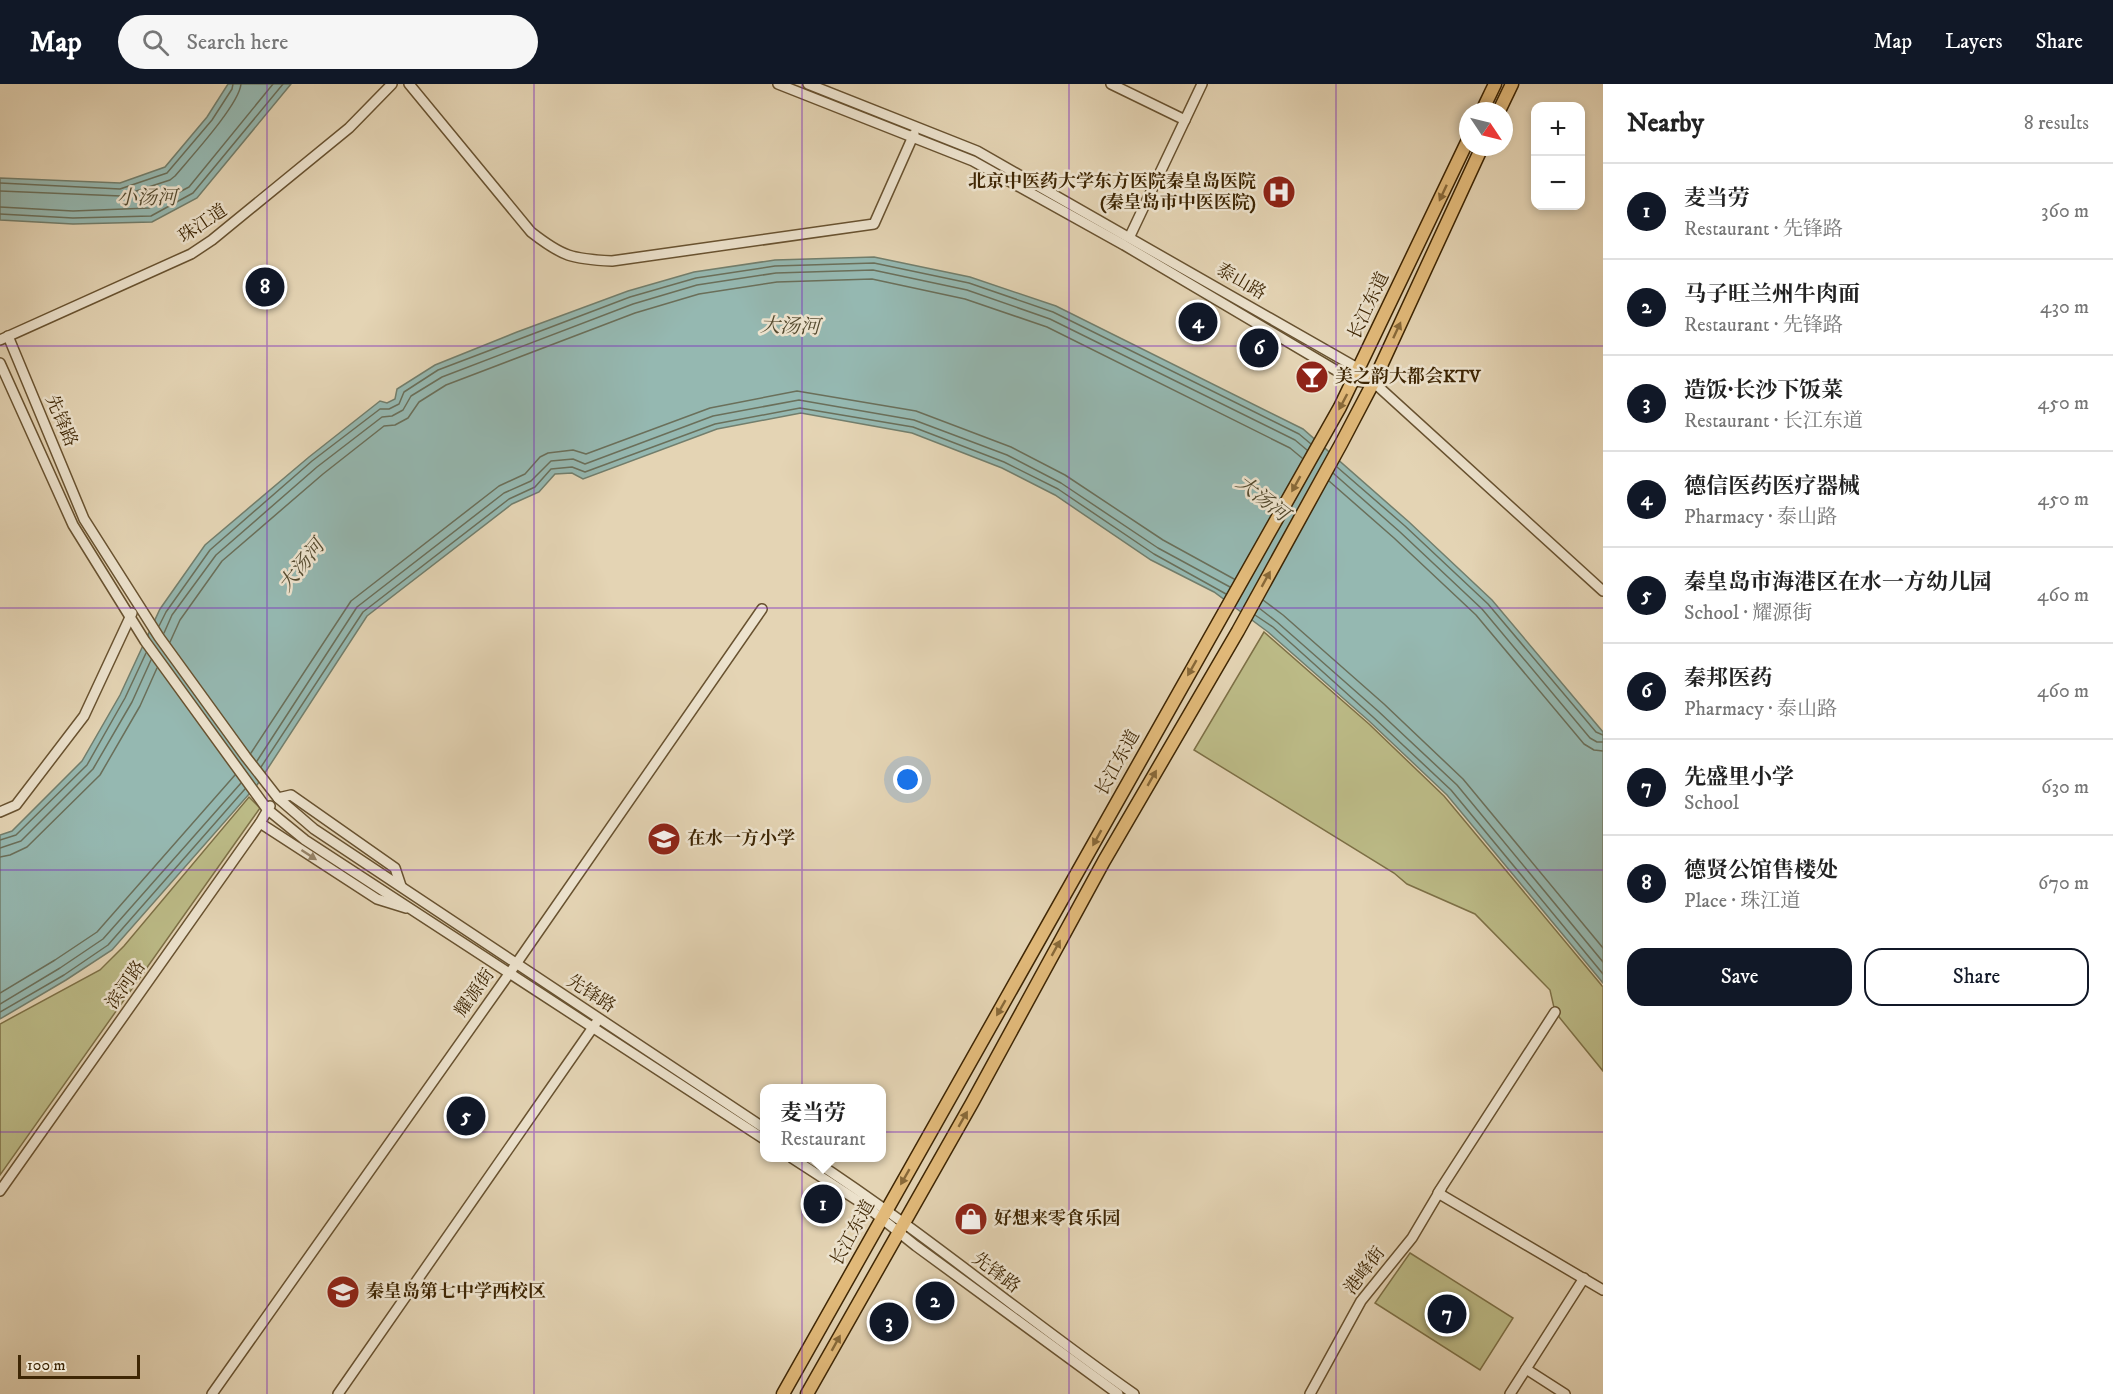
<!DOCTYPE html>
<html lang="en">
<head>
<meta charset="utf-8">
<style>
	:root { --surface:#fff; --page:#f6f6f6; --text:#222; --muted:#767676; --line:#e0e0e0; --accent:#111827 }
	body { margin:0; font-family:"IM FELL DW Pica","Noto Serif SC",serif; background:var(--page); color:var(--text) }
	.controls { position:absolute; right:18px; top:18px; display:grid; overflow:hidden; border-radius:12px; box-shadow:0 3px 9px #0003 }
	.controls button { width:54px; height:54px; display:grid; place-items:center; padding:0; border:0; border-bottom:2px solid var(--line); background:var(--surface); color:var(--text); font:30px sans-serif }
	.compass { position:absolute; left:1459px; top:18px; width:54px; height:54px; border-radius:50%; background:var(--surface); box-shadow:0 3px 9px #0003; rotate:125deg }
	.scale { position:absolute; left:18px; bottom:15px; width:122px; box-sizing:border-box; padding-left:6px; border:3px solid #3e2604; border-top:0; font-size:16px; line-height:21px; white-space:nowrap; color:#3e2604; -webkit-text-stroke:4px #ede3ce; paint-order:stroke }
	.you { position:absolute; left:908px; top:696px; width:21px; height:21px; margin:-15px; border:4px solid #fff; border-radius:50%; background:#1a73e8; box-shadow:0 0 0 9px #1a73e833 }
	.badge { display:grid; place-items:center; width:39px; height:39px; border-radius:50%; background:var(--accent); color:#fff; font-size:20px; font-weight:700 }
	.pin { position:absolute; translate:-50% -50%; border:3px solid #fff; box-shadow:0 2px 6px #0006 }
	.popup { position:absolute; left:760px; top:1000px; width:126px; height:78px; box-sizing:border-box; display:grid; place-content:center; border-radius:12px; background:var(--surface); filter:drop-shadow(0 2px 4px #0005); font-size:20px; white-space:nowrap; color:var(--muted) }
	.popup b { font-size:22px; color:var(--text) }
	.popup::after { content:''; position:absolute; left:50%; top:100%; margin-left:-12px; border:12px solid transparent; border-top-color:var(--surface) }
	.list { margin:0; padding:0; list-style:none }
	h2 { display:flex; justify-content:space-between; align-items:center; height:78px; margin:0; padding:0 24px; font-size:26px }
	h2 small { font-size:20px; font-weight:400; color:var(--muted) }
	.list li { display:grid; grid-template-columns:39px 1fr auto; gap:18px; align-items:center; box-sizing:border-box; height:96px; padding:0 24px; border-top:2px solid var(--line) }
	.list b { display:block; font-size:22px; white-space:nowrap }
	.list p { margin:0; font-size:20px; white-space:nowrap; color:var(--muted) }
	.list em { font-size:20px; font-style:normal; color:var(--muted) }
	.actions { display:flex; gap:12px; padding:18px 24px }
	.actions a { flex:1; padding:14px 0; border:2px solid var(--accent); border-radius:18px; text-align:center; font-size:21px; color:var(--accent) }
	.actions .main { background:var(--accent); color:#fff }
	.icon { flex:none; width:33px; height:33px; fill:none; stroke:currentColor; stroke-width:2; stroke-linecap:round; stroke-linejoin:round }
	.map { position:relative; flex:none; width:1603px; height:1310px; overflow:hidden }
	header { display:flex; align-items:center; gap:36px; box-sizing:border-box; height:84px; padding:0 30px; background:var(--accent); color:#fff }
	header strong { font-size:28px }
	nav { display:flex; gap:33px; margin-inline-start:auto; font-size:21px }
	.search { width:420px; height:54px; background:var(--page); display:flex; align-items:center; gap:15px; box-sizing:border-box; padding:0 21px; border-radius:33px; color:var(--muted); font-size:22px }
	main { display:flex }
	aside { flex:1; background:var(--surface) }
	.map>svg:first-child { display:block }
	.green { fill:#bcbb87; stroke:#7d7046; stroke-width:1.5 }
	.water { fill:#95b8b1; stroke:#727e6c; stroke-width:1.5 }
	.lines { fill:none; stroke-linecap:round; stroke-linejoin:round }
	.shore { stroke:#6a6f5a; stroke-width:1.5 }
	.minor-casing { stroke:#685230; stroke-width:12 }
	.major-casing { stroke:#3e2604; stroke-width:15 }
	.minor { stroke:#ede3ce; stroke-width:9 }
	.major { stroke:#e2ba7a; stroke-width:12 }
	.oneway { fill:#886939 }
	.oneway2 { fill:#968469 }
	.grid { fill:none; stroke:#7b2cbf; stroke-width:1.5; stroke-opacity:0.55 }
	.labels { text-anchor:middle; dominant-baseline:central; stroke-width:5; stroke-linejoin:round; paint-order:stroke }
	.poi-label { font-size:18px; font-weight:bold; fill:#3e2604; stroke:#ede3ce; text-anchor:start }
	.street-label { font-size:18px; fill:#3e2604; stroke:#ede3ce }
	.water-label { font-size:20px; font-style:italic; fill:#544a2f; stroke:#ede3ce }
</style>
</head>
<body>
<header>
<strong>Map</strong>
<div class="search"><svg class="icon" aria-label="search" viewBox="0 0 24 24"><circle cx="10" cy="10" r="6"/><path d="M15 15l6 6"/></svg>Search here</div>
<nav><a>Map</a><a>Layers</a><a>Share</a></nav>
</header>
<main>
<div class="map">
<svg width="1603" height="1310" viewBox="0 0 1603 1310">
	<rect width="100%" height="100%" fill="#e4d4b4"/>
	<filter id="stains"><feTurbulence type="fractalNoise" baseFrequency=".00333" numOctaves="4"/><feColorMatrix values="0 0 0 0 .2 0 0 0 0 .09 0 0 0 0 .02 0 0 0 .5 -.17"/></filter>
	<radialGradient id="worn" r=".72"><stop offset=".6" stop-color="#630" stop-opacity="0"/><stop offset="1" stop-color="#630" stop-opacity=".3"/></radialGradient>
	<g class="green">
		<polygon points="1264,548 1369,640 1444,712 1603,903 1603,987 1555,928 1550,906 1475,830 1407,800 1394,789 1194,666"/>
		<polygon points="249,713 260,724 0,1091 0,940 100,886 124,862"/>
		<polygon points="1410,1169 1513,1234 1480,1286 1375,1219"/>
	</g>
	<g class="water">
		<polygon points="228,0 291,0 197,114 152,138 73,140 0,136 0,94 120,99 165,83 207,33"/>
		<polygon points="874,173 970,193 1056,222 1303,345 1409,438 1492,516 1603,648 1603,899 1447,711 1369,637 1268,548 1214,508 1151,476 1055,411 1002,384 912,349 801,329 717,345 583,395 572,389 555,390 539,408 512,420 367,532 257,701 112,866 66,896 0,935 0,751 12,747 82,677 120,611 160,525 205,461 309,373 380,317 387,319 395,315 397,305 435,281 517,248 628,207 694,188 775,176"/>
	</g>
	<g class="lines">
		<g class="shore">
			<polyline points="0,99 120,105 167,89 212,36 232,5 233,0"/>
			<path d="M0,107l121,5 49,-16 5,-4c15,-18 64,-71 66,-92"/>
			<polyline points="0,123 73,127 149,124 189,103 273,0"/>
			<polyline points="0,130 73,134 151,132 193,109 283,0"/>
			<polyline points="1337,383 1405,442 1488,520 1596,648 1603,651"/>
			<polyline points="1333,389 1400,448 1482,525 1590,654 1597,658 1603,658"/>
			<polyline points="1329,397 1394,454 1476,531 1584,660 1594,666 1603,667"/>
			<polyline points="1263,516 1283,531 1384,620 1463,695 1603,864"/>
			<polyline points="1259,524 1277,538 1378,627 1457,701 1603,878"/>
			<polyline points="1255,531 1273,543 1373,633 1451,706 1603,890"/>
			<polyline points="159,542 166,528 210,466 312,377 380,325 389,325 399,320 404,308 438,286 630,213 696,194 775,182 874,179 969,199 1053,228 1299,350 1311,360"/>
			<polyline points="164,549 172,531 216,471 317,383 382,333 392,332 403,326 411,312 442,293 633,220 697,201 776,189 873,186 967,206 1050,235 1295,356 1307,366"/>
			<polyline points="170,558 180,536 222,477 323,390 384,342 395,341 408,334 419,318 446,301 635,229 699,210 777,198 872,195 965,215 1047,243 1290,364 1302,374"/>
			<polyline points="251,669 351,517 499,402 525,390 540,373 548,369 573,366 586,370 710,324 797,307 916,327 1011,363 1065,391 1163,456 1234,495"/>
			<polyline points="257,677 357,523 504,409 531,397 551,377 573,375 585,380 713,332 799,316 914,336 1007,371 1061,399 1158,464 1230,503"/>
			<polyline points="261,683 363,528 509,415 535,403 551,385 572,383 585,388 715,340 800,324 913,343 1004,378 1058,405 1154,470 1226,510"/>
			<polyline points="0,756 16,751 87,681 125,614 146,569"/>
			<polyline points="0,764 21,757 93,685 132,618 151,576"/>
			<polyline points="0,773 10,771 27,763 100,691 140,622 157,584"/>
			<polyline points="0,909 55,876 97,848 235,691"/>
			<polyline points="0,920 60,884 103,855 241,699"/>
			<polyline points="0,928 64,891 108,861 245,705"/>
		</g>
		<g class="minor-casing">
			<g id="minor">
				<path d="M409,0l122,148c32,25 41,27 81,29l262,-37 40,-90"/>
				<polyline points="778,0 973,77 1124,161 1354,297 1373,299"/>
				<polyline points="808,0 977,67 1359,285 1603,507"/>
				<polyline points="1111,0 1185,36"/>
				<polyline points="1130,152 1202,0"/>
				<polyline points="8,252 84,435 159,553 246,673 278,714 314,745 764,1044"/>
				<polyline points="0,256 191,170 212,156 349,44 392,0"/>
				<polyline points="0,279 73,441 145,557 267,725 305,756 764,1055"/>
				<polyline points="278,714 291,711 395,784 401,802"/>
				<polyline points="0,728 16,721 84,632 132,529"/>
				<polyline points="260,739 377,815 406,824"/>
				<polyline points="1555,928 1438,1109 1603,1206"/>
				<polyline points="792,1074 866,1122 916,1162 1118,1310"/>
				<path d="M810,1074c112,73 214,159 324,236"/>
				<polyline points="0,1107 260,739 270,722"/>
				<polyline points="1526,1285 1565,1310"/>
				<polyline points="212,1310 516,880 762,525"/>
				<polyline points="338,1310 596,939"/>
				<polyline points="1310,1310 1361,1217 1412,1154 1441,1105"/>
				<polyline points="1510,1310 1584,1194"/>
			</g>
		</g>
		<g class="major-casing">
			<g id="major">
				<polyline points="1482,27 1495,0"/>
				<polyline points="1499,27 1512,0"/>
				<polyline points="783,1310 1340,323 1468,56"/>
				<polyline points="807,1310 972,1019 1104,777 1238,547 1341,360 1373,299 1482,63"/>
			</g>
		</g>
		<use href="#minor" class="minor"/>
		<use href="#major" class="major"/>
	</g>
	<defs><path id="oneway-solid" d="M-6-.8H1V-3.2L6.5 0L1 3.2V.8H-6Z" transform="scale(1.5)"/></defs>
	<g class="oneway">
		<use href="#oneway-solid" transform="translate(1443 109) rotate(115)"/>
		<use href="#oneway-solid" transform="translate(1397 246) rotate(-65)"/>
		<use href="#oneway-solid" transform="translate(1343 318) rotate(118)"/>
		<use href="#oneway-solid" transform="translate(1296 400) rotate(119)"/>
		<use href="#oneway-solid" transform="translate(1266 495) rotate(-61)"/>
		<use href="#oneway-solid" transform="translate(1192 584) rotate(120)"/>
		<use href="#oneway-solid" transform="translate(1152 694) rotate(-60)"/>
		<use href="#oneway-solid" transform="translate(1097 754) rotate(119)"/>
		<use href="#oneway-solid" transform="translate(1056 864) rotate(-61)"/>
		<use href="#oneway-solid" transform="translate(1001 924) rotate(120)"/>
		<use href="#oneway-solid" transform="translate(963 1035) rotate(-60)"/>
		<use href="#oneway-solid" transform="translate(905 1093) rotate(120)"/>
		<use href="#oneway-solid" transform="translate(836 1259) rotate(-61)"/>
	</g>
	<use class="oneway2" href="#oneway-solid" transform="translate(309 771) rotate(33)"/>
	<path class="grid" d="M267,0v1310M534,0v1310M802,0v1310M1069,0v1310M1336,0v1310M0,262h1603M0,524h1603M0,786h1603M0,1048h1603"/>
	<defs>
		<g id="hospital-disc" transform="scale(1.725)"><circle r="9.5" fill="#8f2418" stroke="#ede3ce"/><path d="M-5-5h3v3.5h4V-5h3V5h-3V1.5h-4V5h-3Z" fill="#fff"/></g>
		<g id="bar-disc" transform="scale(1.725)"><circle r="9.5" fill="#8f2418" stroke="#ede3ce"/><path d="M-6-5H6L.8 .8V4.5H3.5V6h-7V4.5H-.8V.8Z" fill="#fff"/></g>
		<g id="school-disc" transform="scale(1.725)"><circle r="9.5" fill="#8f2418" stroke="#ede3ce"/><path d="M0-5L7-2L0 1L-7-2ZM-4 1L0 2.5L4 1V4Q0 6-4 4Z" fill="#fff"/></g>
		<g id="shop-disc" transform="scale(1.725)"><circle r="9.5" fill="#8f2418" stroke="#ede3ce"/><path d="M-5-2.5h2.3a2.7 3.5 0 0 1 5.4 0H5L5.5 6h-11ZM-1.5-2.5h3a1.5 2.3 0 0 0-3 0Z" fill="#fff"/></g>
	</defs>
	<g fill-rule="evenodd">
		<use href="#hospital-disc" x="1279" y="108"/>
		<use href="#bar-disc" x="1312" y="293"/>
		<use href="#school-disc" x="664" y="755"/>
		<use href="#shop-disc" x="971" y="1135"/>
		<use href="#school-disc" x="343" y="1208"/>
	</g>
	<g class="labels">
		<g class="poi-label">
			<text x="1256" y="98" text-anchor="end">北京中医药大学东方医院秦皇岛医院<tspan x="1256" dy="21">(秦皇岛市中医医院)</tspan></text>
			<text x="1335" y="293">美之韵大都会KTV</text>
			<text x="687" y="755">在水一方小学</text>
			<text x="994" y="1135">好想来零食乐园</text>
			<text x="366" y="1208">秦皇岛第七中学西校区</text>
		</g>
		<g class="street-label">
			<text transform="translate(203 140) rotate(-34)">珠江道</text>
			<text transform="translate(1241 198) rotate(30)">泰山路</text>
			<text transform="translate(1369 222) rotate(-65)">长江东道</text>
			<text transform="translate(61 337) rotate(67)">先锋路</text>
			<text transform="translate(1118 679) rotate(-61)">长江东道</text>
			<text transform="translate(126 901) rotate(-55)">滨河路</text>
			<text transform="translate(475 909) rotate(-55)">耀源街</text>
			<text transform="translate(591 910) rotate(33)">先锋路</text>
			<text transform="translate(853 1149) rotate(-61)">长江东道</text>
			<text transform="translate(1365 1187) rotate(-53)">港峰街</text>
			<text transform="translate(996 1189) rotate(37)">先锋路</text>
		</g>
		<g class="water-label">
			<text x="147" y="114">小汤河</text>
			<text transform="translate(790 243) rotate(2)">大汤河</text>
			<text transform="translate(1262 415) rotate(38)">大汤河</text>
			<text transform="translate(302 482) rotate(-51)">大汤河</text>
		</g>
	</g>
	<rect width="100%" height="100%" filter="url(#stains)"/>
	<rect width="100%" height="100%" fill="url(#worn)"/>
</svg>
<div class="controls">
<button>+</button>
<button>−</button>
</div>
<svg class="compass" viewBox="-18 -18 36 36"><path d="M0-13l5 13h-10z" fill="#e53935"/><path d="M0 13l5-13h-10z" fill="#767676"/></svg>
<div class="scale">100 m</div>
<div class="you"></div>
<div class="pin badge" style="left:823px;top:1120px">1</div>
<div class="popup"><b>麦当劳</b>Restaurant</div>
<div class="pin badge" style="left:935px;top:1217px">2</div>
<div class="pin badge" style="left:889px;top:1238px">3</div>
<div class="pin badge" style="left:1198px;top:238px">4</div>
<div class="pin badge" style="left:466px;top:1032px">5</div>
<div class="pin badge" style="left:1259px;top:264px">6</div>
<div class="pin badge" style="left:1447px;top:1230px">7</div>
<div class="pin badge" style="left:265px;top:203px">8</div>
</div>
<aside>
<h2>Nearby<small>8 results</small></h2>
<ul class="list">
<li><span class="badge">1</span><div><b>麦当劳</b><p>Restaurant · 先锋路</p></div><em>360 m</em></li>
<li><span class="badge">2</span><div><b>马子旺兰州牛肉面</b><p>Restaurant · 先锋路</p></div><em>430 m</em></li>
<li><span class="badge">3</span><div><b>造饭·长沙下饭菜</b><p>Restaurant · 长江东道</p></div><em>450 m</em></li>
<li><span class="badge">4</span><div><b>德信医药医疗器械</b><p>Pharmacy · 泰山路</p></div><em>450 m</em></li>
<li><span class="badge">5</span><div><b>秦皇岛市海港区在水一方幼儿园</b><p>School · 耀源街</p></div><em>460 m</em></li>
<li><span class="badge">6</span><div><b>秦邦医药</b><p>Pharmacy · 泰山路</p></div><em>460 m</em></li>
<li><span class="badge">7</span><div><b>先盛里小学</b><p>School</p></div><em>630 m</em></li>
<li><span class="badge">8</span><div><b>德贤公馆售楼处</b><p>Place · 珠江道</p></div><em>670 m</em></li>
</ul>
<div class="actions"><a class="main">Save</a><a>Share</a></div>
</aside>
</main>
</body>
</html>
